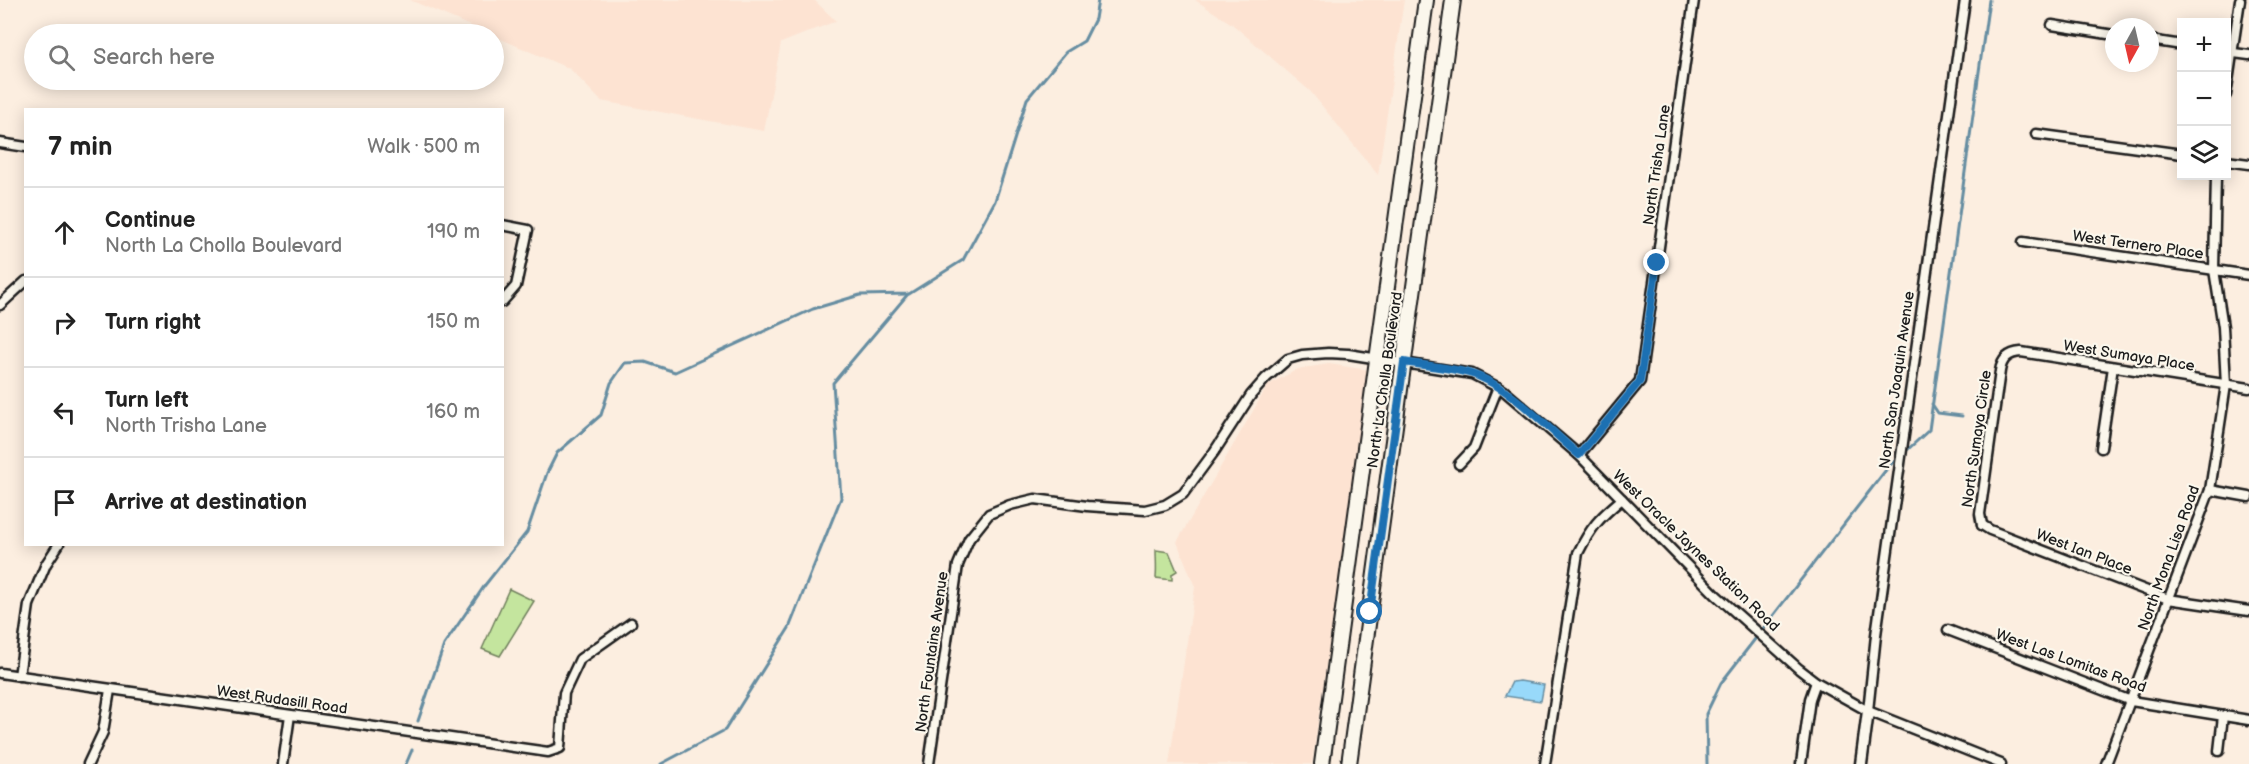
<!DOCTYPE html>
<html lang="en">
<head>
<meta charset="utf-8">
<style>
	:root { --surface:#fff; --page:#f2f2f2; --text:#222; --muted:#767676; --line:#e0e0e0 }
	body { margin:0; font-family:"Balsamiq Sans",sans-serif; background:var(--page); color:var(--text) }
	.controls { position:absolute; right:18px; top:18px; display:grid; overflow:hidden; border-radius:0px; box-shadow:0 3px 15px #0003 }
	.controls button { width:54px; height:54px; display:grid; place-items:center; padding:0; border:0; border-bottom:2px solid var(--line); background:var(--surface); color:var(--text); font:30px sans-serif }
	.compass { position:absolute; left:2105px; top:18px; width:54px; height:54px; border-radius:50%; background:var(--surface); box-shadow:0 3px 15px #0003; rotate:188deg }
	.stop { position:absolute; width:18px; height:18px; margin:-14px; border:4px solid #1f6fb2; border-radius:50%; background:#fff }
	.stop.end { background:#1f6fb2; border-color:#fff; box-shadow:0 2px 6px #0008 }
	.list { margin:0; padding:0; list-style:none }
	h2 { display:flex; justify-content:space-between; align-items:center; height:78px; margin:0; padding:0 24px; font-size:26px }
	h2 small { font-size:20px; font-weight:400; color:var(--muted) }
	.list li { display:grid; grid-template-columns:39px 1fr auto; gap:18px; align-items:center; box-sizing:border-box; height:90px; padding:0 24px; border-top:2px solid var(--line) }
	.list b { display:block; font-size:22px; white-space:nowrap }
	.list p { margin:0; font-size:20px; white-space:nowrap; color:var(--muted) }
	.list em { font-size:20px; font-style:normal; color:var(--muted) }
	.icon { flex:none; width:33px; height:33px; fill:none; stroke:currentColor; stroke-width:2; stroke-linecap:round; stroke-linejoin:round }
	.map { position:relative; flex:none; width:2249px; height:764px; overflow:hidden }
	.search { position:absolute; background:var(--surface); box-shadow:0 3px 15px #0003; left:24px; top:24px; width:480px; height:66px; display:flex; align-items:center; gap:15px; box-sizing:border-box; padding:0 21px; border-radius:33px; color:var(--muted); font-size:22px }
	.panel { position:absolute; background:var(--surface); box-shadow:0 3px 15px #0003; left:24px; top:108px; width:480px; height:438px; border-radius:0px }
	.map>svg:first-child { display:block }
	.built { fill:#fde3d2 }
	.grass { fill:#c4e59e; stroke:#70805d; stroke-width:1.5 }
	.water { fill:#98d9fa; stroke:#668da1; stroke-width:1.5 }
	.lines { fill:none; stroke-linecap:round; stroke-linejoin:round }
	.stream { stroke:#668da1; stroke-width:3 }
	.minor-casing { stroke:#1c1c1c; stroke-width:13 }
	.tertiary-casing { stroke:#1c1c1c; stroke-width:15 }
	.primary-casing { stroke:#1c1c1c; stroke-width:18 }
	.minor { stroke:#fbf7ec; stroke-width:8 }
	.tertiary { stroke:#fbf7ec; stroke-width:10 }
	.primary { stroke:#fbf7ec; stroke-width:14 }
	.route { stroke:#1f6fb2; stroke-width:8 }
	.labels { text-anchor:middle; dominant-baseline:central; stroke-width:4.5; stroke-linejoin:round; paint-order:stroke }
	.street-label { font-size:15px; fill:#1c1c1c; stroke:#fbf7ec }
</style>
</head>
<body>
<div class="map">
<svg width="2249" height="764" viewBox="0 0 2249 764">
	<rect width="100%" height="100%" fill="#fceee0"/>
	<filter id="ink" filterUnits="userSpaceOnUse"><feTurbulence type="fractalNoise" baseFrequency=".0167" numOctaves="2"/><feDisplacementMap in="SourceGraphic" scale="12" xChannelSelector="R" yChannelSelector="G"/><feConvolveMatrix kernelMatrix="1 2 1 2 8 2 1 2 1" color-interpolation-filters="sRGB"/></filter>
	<g filter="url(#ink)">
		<g class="built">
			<polygon points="410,0 814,0 836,21 781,43 764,131 601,101 570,69 494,36 494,34 489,34"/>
			<polygon points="1195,0 1404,0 1378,175 1310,91 1232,24"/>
			<polygon points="1329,364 1369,370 1312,764 1169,764 1195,587 1177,542 1268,385 1298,369"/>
		</g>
		<g class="grass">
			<path d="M1156,550l13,2 8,19 -5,3v6l-16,-2c1,-11 0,-18 0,-28z"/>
			<polygon points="509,589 534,601 500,656 482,649"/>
		</g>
		<polygon class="water" points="1520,681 1544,685 1541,701 1505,696 1512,682"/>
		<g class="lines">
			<g class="stream">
				<polyline points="1932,404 1938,413 1962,416"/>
				<polyline points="1905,452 1929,430 1989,0"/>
				<polyline points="418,721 444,645 485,585 527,532 547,473 557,453 601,415 611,383 625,363 645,362 675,372 813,309 860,295 909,294 963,260 995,201 1027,99 1066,52 1084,41 1095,19 1098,0"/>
				<polyline points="406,764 412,750"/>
				<polyline points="661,764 725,730 789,628 841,498 833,383 908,294"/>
				<polyline points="1707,764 1706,714 1721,683 1889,466 1898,458"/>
			</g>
			<g class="minor-casing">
				<g id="minor">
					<polyline points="2052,25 2114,35"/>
					<polyline points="2150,40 2182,45"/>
					<polyline points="2226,52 2249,55"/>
					<polyline points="2226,95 2240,0"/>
					<polyline points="2036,134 2182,154"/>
					<polyline points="0,143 26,147"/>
					<polyline points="2226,161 2249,164"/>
					<polyline points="502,225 528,230 516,286 502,302"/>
					<polyline points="2023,242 2249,275"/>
					<polyline points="0,305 26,281"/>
					<polyline points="2101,448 2113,367"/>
					<polyline points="1579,455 1640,381 1694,0"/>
					<polyline points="1459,464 1474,448 1498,387"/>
					<polyline points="2210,490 2249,497"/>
					<path d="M1982,525l-2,-11 20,-143c2,-13 9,-18 21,-19l228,36"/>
					<polyline points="1982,525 1990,530 2168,599 2249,611"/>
					<polyline points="1948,630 2131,701 2249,720"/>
					<polyline points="0,673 548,752 560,748 564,693 580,659 631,623"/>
					<polyline points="19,676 29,605 46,564 59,544"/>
					<polyline points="1868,711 1876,635 1965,0"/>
					<polyline points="2219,751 2223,716"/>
					<polyline points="88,764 103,732 110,690"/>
					<polyline points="283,764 290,715"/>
					<polyline points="929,764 958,565 969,539 989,514 1010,505 1035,499 1087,506 1145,510 1165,505 1183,494 1214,452 1251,395 1266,378 1288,359 1302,355 1328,353 1348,354 1472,374 1503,390 1579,455 1716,595 1799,669 1816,682 1868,711 2001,764"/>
					<path d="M1545,764l33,-211c13,-26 21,-35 44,-54"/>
					<polyline points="1801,764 1810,699 1816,682"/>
					<polyline points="2106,764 2210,490 2226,385 2223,327 2214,270 2216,176"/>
				</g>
			</g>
			<g class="tertiary-casing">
				<polyline id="tertiary" points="1861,764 1868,711"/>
			</g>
			<g class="primary-casing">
				<g id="primary">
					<polyline points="1322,764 1426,0"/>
					<polyline points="1349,764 1453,0"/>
				</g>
			</g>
			<use href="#minor" class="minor"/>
			<use href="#tertiary" class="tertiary"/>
			<use href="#primary" class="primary"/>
		</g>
	</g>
	<g class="lines" filter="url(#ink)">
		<path class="route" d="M1370,612l34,-250c22,4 47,5 68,12 36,11 78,56 107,81l61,-74 17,-118"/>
	</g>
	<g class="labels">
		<g class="street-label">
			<text transform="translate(1657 165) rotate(-82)">North Trisha Lane</text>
			<text transform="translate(2138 245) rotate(8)">West Ternero Place</text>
			<text transform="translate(2129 356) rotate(9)">West Sumaya Place</text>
			<text transform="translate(1385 380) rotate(-82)">North La Cholla Boulevard</text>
			<text transform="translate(1897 380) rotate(-82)">North San Joaquin Avenue</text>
			<text transform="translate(1977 439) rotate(-82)">North Sumaya Circle</text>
			<text transform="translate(1696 551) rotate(44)">West Oracle Jaynes Station Road</text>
			<text transform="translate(2084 552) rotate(21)">West Ian Place</text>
			<text transform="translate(2169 558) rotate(-70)">North Mona Lisa Road</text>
			<text transform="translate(932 652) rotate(-82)">North Fountains Avenue</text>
			<text transform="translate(2071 661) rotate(20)">West Las Lomitas Road</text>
			<text transform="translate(282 700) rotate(8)">West Rudasill Road</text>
		</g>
	</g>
</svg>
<div class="controls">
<button>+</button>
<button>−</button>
<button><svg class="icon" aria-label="layers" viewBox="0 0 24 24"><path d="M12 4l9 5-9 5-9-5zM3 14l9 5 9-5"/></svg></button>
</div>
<svg class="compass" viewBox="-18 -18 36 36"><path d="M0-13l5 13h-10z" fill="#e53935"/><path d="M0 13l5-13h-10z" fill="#767676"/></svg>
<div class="stop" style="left:1370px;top:612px"></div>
<div class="stop end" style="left:1657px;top:263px"></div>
<div class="search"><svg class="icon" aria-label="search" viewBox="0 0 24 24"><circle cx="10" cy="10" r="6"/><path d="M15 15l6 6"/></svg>Search here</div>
<section class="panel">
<h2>7 min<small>Walk · 500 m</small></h2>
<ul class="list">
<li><svg class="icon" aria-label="ahead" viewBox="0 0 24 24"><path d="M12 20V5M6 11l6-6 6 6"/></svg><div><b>Continue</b><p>North La Cholla Boulevard</p></div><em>190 m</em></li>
<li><svg class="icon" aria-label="right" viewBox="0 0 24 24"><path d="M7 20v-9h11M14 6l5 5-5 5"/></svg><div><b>Turn right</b></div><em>150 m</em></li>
<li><svg class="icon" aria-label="left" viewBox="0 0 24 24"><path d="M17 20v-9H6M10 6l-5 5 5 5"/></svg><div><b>Turn left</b><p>North Trisha Lane</p></div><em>160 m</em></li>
<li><svg class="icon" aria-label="arrive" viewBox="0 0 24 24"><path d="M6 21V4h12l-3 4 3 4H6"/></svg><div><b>Arrive at destination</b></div></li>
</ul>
</section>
</div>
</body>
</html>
